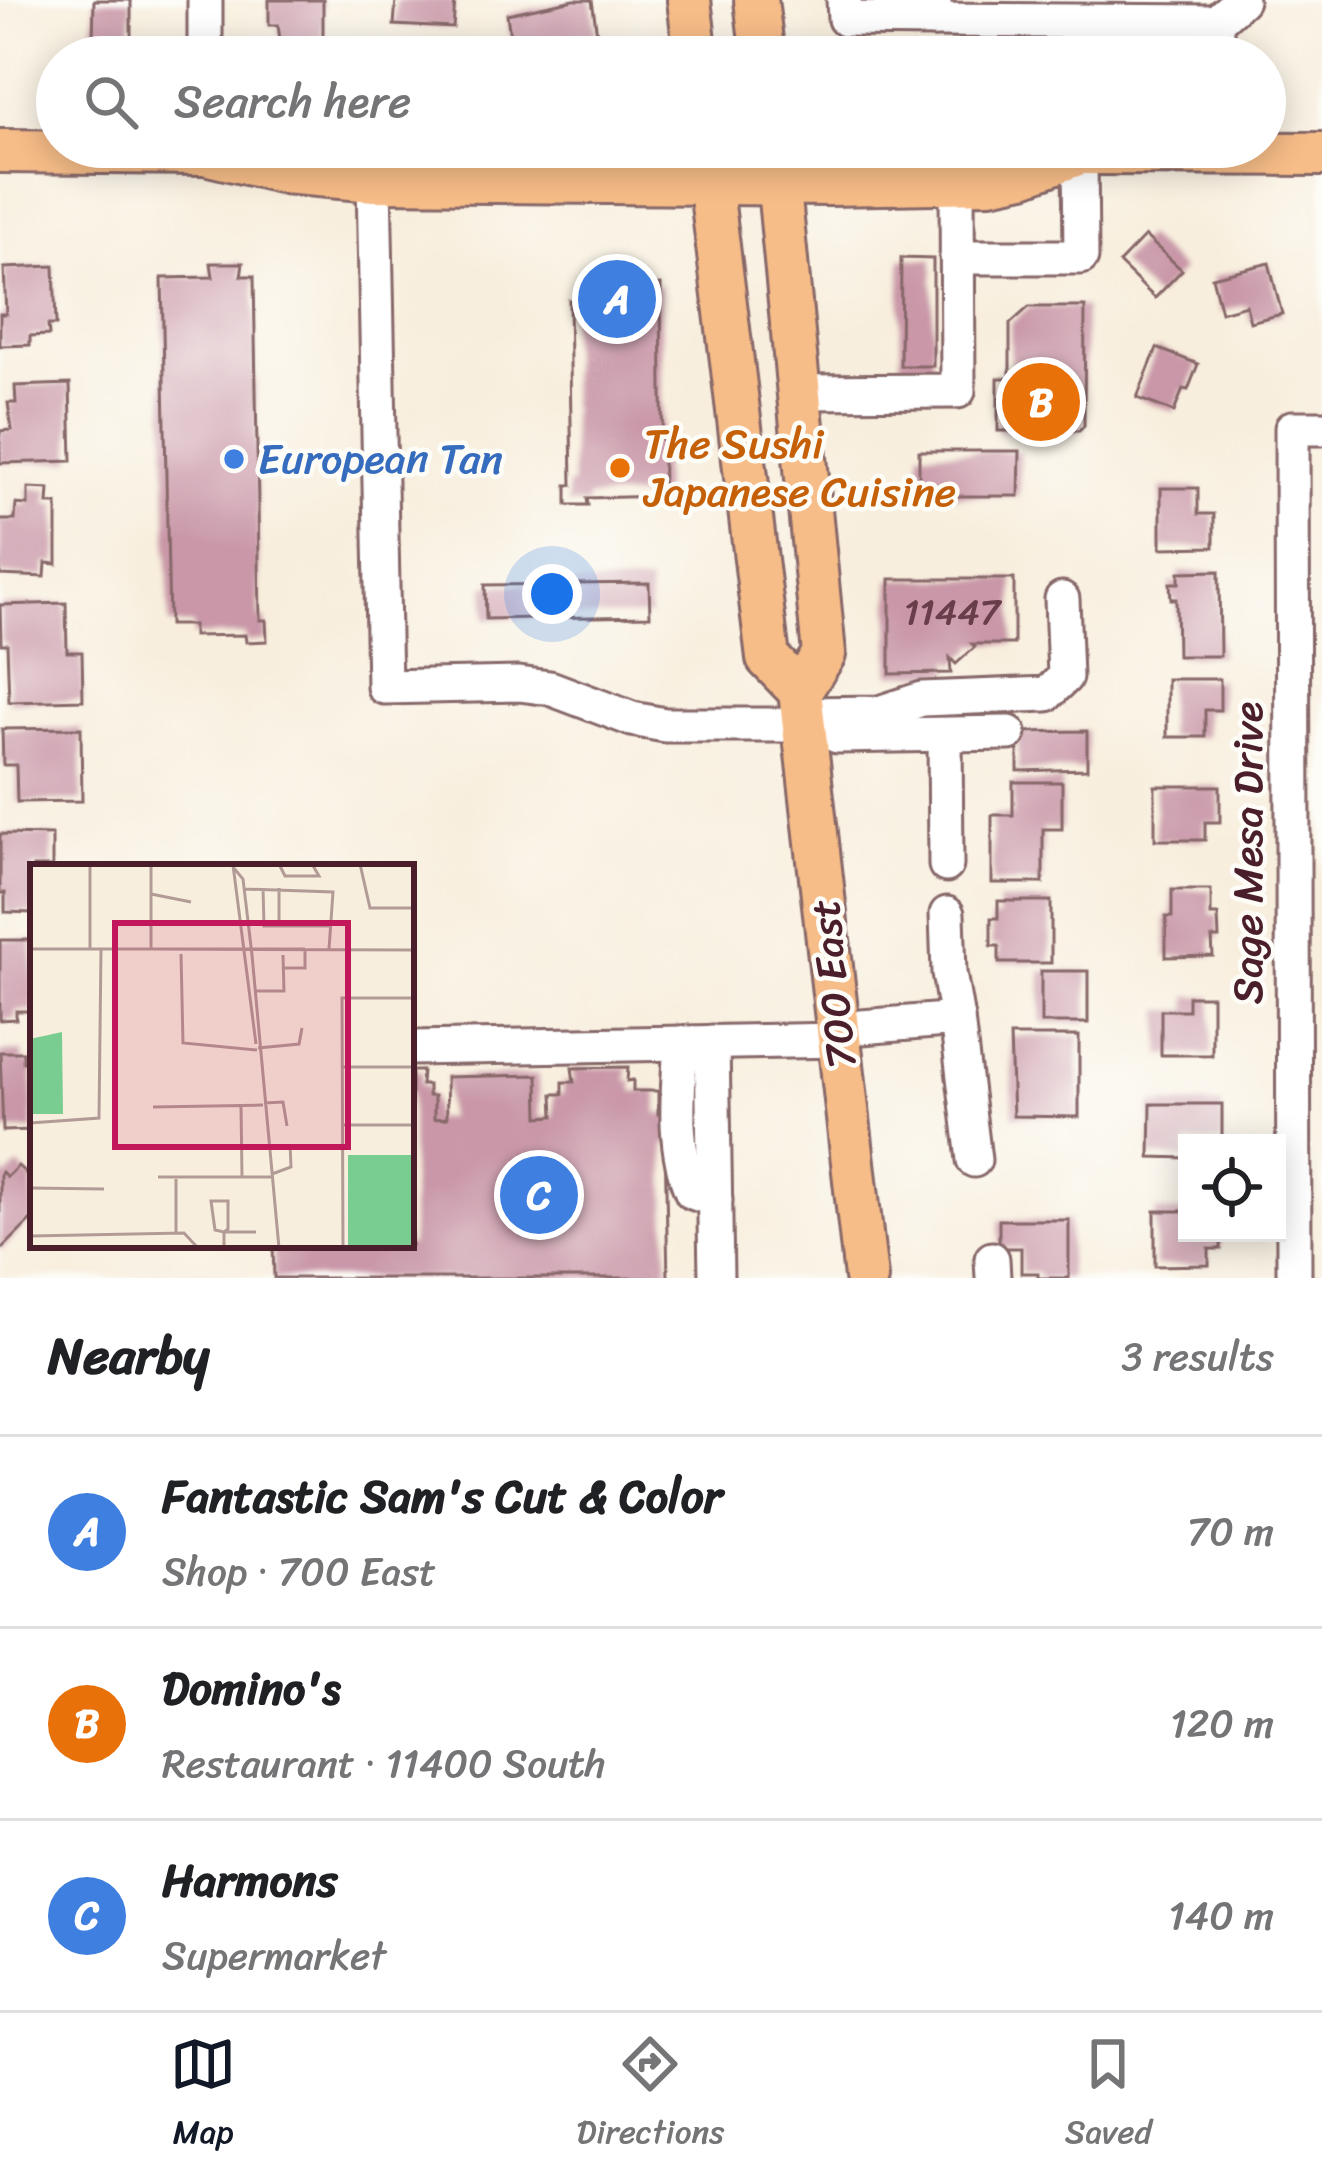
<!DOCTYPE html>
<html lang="en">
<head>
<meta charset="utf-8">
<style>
	:root { --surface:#fff; --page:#f6f6f6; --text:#202124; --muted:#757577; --line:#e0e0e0; --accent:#111827 }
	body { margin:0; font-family:Sriracha,sans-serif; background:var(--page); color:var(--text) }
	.controls { position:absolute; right:36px; bottom:36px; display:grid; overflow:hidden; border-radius:0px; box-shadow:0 6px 30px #0003 }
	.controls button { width:108px; height:108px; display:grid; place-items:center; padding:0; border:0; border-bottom:3px solid var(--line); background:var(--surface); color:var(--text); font:60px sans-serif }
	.you { position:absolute; left:552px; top:594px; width:42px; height:42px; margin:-30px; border:9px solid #fff; border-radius:50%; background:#1a73e8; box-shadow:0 0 0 18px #1a73e833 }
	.badge { display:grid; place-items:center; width:78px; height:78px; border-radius:50%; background:var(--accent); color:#fff; font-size:39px; font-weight:700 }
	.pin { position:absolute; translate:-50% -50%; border:6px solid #fff; box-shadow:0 3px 12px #0006 }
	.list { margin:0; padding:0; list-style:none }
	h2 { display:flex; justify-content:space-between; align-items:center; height:156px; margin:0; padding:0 48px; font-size:51px }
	h2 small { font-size:39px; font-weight:400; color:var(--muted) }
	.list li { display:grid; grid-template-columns:78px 1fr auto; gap:36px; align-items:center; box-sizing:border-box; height:192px; padding:0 48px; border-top:3px solid var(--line) }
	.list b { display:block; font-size:45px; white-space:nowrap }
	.list p { margin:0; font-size:39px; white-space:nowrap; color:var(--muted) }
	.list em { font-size:39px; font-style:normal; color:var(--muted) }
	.icon { flex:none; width:66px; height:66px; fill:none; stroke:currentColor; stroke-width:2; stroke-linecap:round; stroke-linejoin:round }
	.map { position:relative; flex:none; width:1322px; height:1278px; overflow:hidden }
	.search { position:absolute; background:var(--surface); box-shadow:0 6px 30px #0003; left:36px; right:36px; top:36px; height:132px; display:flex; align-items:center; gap:30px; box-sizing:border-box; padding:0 42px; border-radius:66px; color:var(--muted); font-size:45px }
	.sheet { height:732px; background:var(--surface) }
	nav { display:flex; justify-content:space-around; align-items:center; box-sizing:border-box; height:168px; border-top:3px solid var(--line); background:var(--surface); font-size:33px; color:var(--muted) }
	nav a { display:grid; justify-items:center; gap:6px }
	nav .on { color:var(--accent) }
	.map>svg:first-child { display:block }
	.building { fill:#c997a8 }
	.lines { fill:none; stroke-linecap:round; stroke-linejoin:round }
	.minor-casing { stroke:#876769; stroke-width:39 }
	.major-casing { stroke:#876769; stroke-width:48 }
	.minor { stroke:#fff; stroke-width:33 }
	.major { stroke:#f7bd88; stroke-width:42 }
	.shop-dot { fill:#3f7fe0; stroke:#fdfcf7; stroke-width:4.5 }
	.food-dot { fill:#e8710a; stroke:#fdfcf7; stroke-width:4.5 }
	.labels { text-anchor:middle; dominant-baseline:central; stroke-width:9; stroke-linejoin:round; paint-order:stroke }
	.number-label { font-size:36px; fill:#6a3d4a }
	.food-label { font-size:42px; fill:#c56008; stroke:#fdfcf7; text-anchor:start }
	.shop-label { font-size:42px; fill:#366cbe; stroke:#fdfcf7; text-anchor:start }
	.street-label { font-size:42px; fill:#4a1f2b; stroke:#fdfcf7 }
	.inset-road { fill:none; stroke:#b29b96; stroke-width:3 }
	.view { fill:#c2185b; fill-opacity:0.15; stroke:#c2185b; stroke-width:6 }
	.inset-edge { fill:none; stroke:#4a1f2b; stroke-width:6 }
</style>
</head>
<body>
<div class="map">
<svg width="1322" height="1278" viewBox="0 0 1322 1278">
	<rect width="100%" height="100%" fill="#fdfcf7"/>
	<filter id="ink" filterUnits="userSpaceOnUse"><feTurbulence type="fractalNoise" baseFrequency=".00833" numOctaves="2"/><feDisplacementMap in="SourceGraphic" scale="24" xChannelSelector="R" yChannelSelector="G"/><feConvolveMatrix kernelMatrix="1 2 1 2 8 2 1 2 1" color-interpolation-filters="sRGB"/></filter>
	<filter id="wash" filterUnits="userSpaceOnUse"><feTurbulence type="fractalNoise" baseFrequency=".004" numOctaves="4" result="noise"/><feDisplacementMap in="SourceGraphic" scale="48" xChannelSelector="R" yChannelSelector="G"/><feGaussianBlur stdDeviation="2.7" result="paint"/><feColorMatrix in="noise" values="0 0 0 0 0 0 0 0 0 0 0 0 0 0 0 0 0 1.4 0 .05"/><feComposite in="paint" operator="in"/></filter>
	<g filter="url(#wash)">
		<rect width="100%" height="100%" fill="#f8eedd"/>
		<g id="blocks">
			<g class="building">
				<polygon points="94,0 131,0 131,45 93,44"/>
				<polygon points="269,0 323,0 323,47 281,47 278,25 269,25"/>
				<polygon points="396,0 455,0 453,28 394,25"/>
				<polygon points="574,0 592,0 598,41 512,52 507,14"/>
				<polygon points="1145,236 1182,270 1155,298 1119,263"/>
				<polygon points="901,258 933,259 933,366 900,366"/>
				<polygon points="211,263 243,263 241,276 254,276 260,620 266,620 267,641 246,642 245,635 193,636 193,625 169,625 162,278 213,277"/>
				<polygon points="1269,263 1282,314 1250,322 1246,305 1221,312 1212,277"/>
				<polygon points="54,266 56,325 48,325 49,335 30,336 30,345 0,346 0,314 6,314 4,268"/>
				<polygon points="661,285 663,496 587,498 588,505 567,505 567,485 572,485 569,300 579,300 579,287"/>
				<polygon points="1029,307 1085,307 1084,426 1079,431 998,431 998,378 1010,378 1010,324"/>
				<polygon points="1157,348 1198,364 1188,390 1183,389 1174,412 1137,398"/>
				<polygon points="70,384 72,461 0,463 0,431 12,430 8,403 16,403 15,386"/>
				<polygon points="919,451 1020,451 1019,496 919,496"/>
				<polygon points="28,488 49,489 48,504 57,504 57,564 46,563 45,577 0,575 0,520 15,520 16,504 28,505"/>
				<polygon points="1161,488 1198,488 1198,514 1214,514 1214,547 1161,548"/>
				<polygon points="1219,571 1220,656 1177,656 1176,599 1171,599 1170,583 1179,583 1179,572"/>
				<polygon points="890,579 1014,579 1014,644 972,644 975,647 956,664 950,658 951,673 890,674"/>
				<polygon points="649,583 650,616 486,619 485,585"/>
				<polygon points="66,603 67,652 82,652 83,700 9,702 7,644 1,644 0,605"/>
				<polygon points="1167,679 1220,679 1220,710 1205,710 1205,737 1167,737"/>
				<polygon points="81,728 82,801 17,802 16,765 3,765 2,729"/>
				<polygon points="1087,731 1087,769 1018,771 1018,732"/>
				<polygon points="1013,782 1062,782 1062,829 1043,829 1043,883 992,883 992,815 1013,815"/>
				<polygon points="1155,786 1220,786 1220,822 1205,822 1205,840 1155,840"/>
				<polygon points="0,834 52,835 52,867 33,867 33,913 5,912 5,893 0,893"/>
				<polygon points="1172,890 1211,890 1211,915 1218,915 1219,938 1212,938 1213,956 1166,957 1166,917 1172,917"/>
				<polygon points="998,901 1051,901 1051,963 999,963 999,946 991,946 991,918 998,918"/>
				<polygon points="0,940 33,940 33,1011 16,1011 16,1019 0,1020"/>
				<rect x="1041" y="971" width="47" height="52"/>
				<polygon points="1188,996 1212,996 1212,1055 1161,1055 1161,1010 1188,1010"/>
				<polygon points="1010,1036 1079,1036 1079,1117 1013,1116"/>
				<polygon points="0,1052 23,1052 23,1062 33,1062 33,1130 3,1131"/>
				<polygon points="628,1067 627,1081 633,1080 633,1091 658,1091 658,1114 698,1113 698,1144 665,1144 668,1278 274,1278 273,1245 411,1245 411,1071 422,1071 421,1085 428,1085 428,1096 434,1096 434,1119 447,1118 446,1077 538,1075 539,1117 554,1116 553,1094 563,1094 563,1082 574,1082 572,1068"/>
				<polygon points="1151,1104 1222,1104 1222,1142 1187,1143 1187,1158 1150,1157"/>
				<polygon points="18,1166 33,1180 33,1218 0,1251 0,1175 2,1172 7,1177"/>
				<polygon points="1155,1211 1187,1211 1187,1233 1221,1233 1221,1249 1209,1249 1209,1265 1155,1266"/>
				<polygon points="999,1220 1069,1220 1069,1278 1038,1278 1038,1273 1021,1273 1021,1248 999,1248"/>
			</g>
		</g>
	</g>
	<g filter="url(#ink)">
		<use href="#blocks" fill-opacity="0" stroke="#876769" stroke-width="3"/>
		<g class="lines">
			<g class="minor-casing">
				<g id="minor">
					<polyline points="205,0 205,57"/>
					<polyline points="844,0 845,19 934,20"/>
					<polyline points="934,0 934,20 1216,22"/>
					<polyline points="1216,57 1216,22 1241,0"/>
					<polyline points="374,180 384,687 519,684 550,688 632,719 665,725 804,725"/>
					<polyline points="957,257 1081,257 1080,153"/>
					<polyline points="799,392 958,391 957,184"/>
					<polyline points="803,714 879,713 922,699 1047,694 1065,677 1062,599"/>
					<polyline points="945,735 946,865"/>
					<polyline points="837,736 1009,733"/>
					<polyline points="947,914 949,973 957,1019"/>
					<polyline points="838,1029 957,1019 974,1160"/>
					<polyline points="712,1042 716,1278"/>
					<path d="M681,1043c-3,50 -9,103 11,149l23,8"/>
					<polyline points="411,1048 840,1040"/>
					<polyline points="992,1259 993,1278"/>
					<polyline points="1294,1278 1292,428 1322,428"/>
				</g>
			</g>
			<g class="major-casing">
				<g id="major">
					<polyline points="689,0 696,57"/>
					<polyline points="756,0 763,57"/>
					<polyline points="706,147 768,658 800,691 866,1278"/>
					<polyline points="775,147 824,654 800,691"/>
					<polyline points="1058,147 1080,153 1322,154"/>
					<polyline points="0,151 205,153 284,172 374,180 829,184 990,181 1023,174 1080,153"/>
				</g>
			</g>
			<use href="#minor" class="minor"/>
			<use href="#major" class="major"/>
		</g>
	</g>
	<circle class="shop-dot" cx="234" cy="459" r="12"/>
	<circle class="food-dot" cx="620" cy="468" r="12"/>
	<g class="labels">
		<g class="number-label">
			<text x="952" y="612">11447</text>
		</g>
		<g class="food-label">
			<text x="644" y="444">The Sushi<tspan x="644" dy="48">Japanese Cuisine</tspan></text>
		</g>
		<g class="shop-label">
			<text x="258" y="459">European Tan</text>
		</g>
		<g class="street-label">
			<text transform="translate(1248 853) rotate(-90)">Sage Mesa Drive</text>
			<text transform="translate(833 984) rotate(-96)">700 East</text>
		</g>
	</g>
	<g transform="translate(30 864)">
		<rect width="384" height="384" fill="#f8eedd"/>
		<path d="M318,291h66v91h-66z" fill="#7acd90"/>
		<path d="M32,168l1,82h-33v-75z" fill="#7acd90"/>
		<path class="inset-road" d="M249,0l6,12h34l-7,-12M330,0l10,44h44M203,1l23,179M203,3l10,12 9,76 27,293M233,24l1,38h15M249,24v38h50M214,25l89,3 -4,57M121,30l40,8M0,85h275M60,85v-85M121,85v-85M124,85l260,1M151,90l2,89 74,7M254,104h21v-19M226,127h28l-1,-36M228,184l41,-4 3,-16M313,203h71M234,239l19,-1 4,24M211,242l1,71M123,243l110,-2M0,259l69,-5 2,-169M313,261h71M242,310l19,-7 -1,-23M128,313h113M146,315v54M0,324l74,1M0,372l154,-3 14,15M194,384v-16l4,-3v-28h-17l4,29 9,2h32M313,384l-1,-250h72"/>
		<path class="view" d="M85,59h233v224h-233z"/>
		<rect width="384" height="384" class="inset-edge"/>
	</g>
</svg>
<div class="controls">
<button><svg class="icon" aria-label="locate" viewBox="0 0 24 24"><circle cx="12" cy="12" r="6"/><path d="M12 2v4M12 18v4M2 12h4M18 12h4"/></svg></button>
</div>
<div class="you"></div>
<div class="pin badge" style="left:617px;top:299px;background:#3f7fe0">A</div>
<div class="pin badge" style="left:1041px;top:402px;background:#e8710a">B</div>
<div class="pin badge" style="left:539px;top:1195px;background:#3f7fe0">C</div>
<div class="search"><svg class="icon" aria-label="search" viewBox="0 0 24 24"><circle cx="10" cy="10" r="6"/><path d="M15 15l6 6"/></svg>Search here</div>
</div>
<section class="sheet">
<h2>Nearby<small>3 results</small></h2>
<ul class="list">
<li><span class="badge" style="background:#3f7fe0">A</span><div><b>Fantastic Sam's Cut &amp; Color</b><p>Shop · 700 East</p></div><em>70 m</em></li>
<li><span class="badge" style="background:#e8710a">B</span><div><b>Domino's</b><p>Restaurant · 11400 South</p></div><em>120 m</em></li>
<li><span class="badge" style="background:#3f7fe0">C</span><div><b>Harmons</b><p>Supermarket</p></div><em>140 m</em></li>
</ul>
</section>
<nav>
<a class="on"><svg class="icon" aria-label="map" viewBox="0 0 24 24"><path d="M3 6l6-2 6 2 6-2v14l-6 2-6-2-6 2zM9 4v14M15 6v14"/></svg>Map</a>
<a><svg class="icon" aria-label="directions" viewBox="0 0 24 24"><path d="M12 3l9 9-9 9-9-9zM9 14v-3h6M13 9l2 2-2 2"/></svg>Directions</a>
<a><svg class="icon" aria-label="saved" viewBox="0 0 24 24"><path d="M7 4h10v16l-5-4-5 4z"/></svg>Saved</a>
</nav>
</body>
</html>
